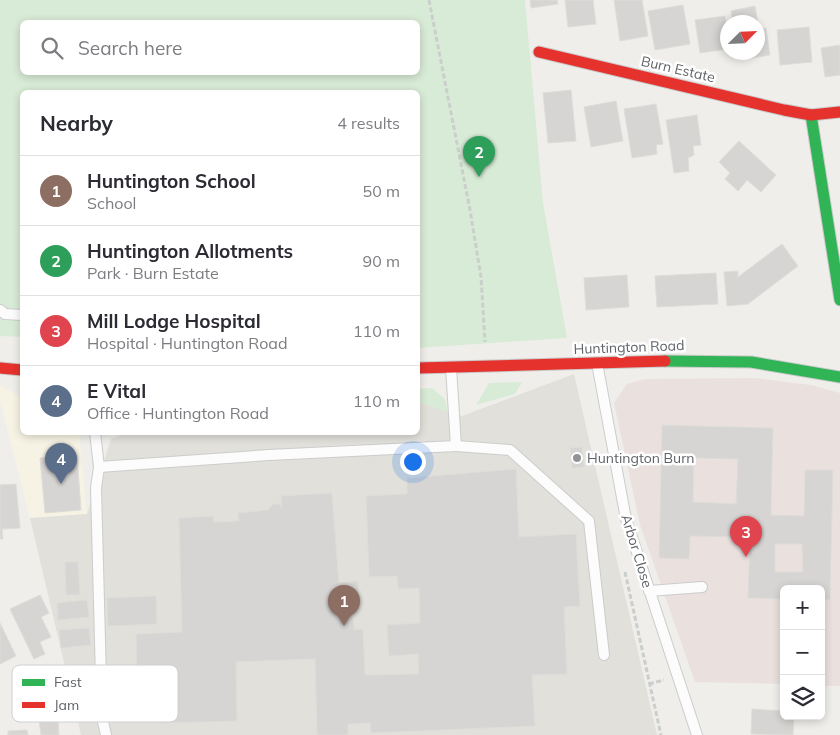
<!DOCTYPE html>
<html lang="en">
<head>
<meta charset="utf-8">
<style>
	:root { --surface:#fff; --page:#f7f7f7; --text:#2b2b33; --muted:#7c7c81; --line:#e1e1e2; --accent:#1a73e8 }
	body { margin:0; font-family:Mulish,sans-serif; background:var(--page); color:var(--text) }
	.controls { position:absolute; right:15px; bottom:15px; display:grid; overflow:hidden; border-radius:8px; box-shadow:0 2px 8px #0003 }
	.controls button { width:45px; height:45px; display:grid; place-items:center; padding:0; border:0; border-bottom:1px solid var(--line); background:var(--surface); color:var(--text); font:25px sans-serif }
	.compass { position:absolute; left:720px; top:15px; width:45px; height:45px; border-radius:50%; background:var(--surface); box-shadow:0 2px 8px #0003; rotate:66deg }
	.you { position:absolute; left:412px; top:461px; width:18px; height:18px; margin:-12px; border:4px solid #fff; border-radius:50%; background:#1a73e8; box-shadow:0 0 0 8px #1a73e833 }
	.badge { display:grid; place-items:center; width:32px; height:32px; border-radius:50%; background:var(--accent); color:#fff; font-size:16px; font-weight:700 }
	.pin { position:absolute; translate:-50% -41px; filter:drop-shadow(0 1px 2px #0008) }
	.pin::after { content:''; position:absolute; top:26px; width:18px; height:15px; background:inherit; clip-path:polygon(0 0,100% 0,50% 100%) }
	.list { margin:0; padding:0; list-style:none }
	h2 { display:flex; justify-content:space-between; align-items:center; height:65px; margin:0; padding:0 20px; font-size:21px }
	h2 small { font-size:16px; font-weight:400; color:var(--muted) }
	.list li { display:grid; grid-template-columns:32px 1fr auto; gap:15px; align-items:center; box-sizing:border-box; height:70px; padding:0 20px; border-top:1px solid var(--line) }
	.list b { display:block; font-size:19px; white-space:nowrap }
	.list p { margin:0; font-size:16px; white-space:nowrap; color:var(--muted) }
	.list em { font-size:16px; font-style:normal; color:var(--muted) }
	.icon { flex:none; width:28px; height:28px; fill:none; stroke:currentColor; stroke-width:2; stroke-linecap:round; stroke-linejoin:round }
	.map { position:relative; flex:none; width:840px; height:735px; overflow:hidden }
	.search { position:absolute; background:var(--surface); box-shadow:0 2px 8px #0003; left:20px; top:20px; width:400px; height:55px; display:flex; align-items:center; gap:12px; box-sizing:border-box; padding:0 18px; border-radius:8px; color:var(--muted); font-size:19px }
	.panel { position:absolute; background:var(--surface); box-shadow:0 2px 8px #0003; left:20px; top:90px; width:400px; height:345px; border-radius:8px }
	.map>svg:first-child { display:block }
	.commercial { fill:#f7f3e4 }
	.education { fill:#e2e0da }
	.medical { fill:#eae0de }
	.green { fill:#d8ebd6; fill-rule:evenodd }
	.building { fill:#d6d5d3; stroke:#deddd9; fill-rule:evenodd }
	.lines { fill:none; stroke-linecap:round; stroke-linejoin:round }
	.lane-casing { stroke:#cbcccc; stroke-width:12 }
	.fast-casing { stroke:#cacacb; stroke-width:13 }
	.jam-casing { stroke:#cacacb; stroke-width:13 }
	.path { stroke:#cacfcc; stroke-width:3; stroke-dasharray:5 2.5; stroke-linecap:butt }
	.lane { stroke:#fdfcfc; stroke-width:10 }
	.fast { stroke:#30b455; stroke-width:11 }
	.jam { stroke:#e5322d; stroke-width:11 }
	.poi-dot { fill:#919496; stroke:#fff; stroke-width:2 }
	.labels { text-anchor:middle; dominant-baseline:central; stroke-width:5; stroke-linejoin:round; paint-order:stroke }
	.street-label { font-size:14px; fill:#5f6368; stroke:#fff }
	.poi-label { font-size:14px; fill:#5f6368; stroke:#fff; text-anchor:start }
	.key { fill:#fff; stroke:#cfd0d2; stroke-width:1 }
	.key-label { font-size:14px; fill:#5f6368 }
</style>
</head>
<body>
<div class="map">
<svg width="840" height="735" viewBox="0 0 840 735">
	<rect width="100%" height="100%" fill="#efeeea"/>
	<polygon class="commercial" points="0,385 22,398 22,432 79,433 87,514 30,518 0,401"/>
	<polygon class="education" points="574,374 657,735 81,735 30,518 87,514 111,439 125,433 418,432 418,402 462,416"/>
	<polygon class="medical" points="755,378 811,385 840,393 840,686 821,686 821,589 784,589 784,684 695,682 640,525 614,403 627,384 645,379"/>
	<g class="green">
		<path d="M0,0h525l18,203 24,135 -149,10v-256h-396v245l-22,-1zM22,22h396v50h-396z"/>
		<polygon points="522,382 515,394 476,405 489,383"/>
		<polygon points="432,388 445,399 448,412 418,402 418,389"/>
	</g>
	<g class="building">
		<polygon points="530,0 557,0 558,4 531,8"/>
		<polygon points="565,0 593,0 596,24 568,27"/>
		<polygon points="614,0 642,0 648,36 620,41"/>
		<polygon points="683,5 690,44 655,50 648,11"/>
		<polygon points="755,6 759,29 766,28 770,55 740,60 738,52 758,52 758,22 733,22 731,11"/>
		<polygon points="725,16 728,49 700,53 695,20"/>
		<polygon points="809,27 812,62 780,65 777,30"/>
		<polygon points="840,45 840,75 825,77 821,48"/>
		<polygon points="571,90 576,141 548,143 543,93"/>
		<polygon points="616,101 623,141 591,147 584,107"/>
		<polygon points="656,104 663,144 656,145 657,154 632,158 624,109"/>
		<polygon points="697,115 701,145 693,146 694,155 688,158 689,171 674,173 666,120"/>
		<polygon points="739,141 776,175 761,192 747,180 738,191 725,179 730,173 719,162"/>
		<polygon points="782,244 798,266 748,304 727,306 724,272 738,271 738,277"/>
		<polygon points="716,273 718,304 657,307 655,276"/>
		<polygon points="627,275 629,307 586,310 584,278"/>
		<path d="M662,425l111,3 -2,87 33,1 1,-46h28l-3,130 -9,-1v-10h-37v10l-36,-1 2,-61 -60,-1 -1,23 -30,-1zM694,458l44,1 -2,45 -43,-2zM775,544h27l1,28h-28z"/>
		<polygon points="582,447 584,467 572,468 570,448"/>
		<polygon points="77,455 81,510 45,513 40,458"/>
		<polygon points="516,469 519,537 576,534 580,606 564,607 567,674 532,675 535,726 371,733 370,723 348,724 348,735 317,735 315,659 236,662 237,721 159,723 158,706 138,706 136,634 182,632 179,518 214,516 214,522 239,521 238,513 268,510 273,504 280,504 282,509 281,496 332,493 339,583 358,581 359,608 352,610 354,630 363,629 365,675 419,674 418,654 389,656 387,625 420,623 419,588 398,589 397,576 369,577 366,496 407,494 407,478"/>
		<polygon points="16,484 20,528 2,529 3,539 0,539 0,485"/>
		<polygon points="65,562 78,562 80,595 66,595"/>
		<polygon points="40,595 49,613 41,617 51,637 40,642 45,654 34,659 10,609"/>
		<polygon points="156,596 157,624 108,626 107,598"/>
		<polygon points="87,600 89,617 58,620 57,603"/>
		<polygon points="0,623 16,656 0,664"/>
		<polygon points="89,628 91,645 61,648 59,630"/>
		<polygon points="752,709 784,711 784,716 794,716 793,735 751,734"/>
		<polygon points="58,718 59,735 41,735 39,720"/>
		<polygon points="27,730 28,735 8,735 8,731"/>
	</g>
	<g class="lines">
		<g class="lane-casing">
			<g id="lane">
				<polyline points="0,310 5,314 22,315"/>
				<polyline points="597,363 626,519 697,735"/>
				<polyline points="95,432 99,467 269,455 456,446 451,367"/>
				<polyline points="456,446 510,450 589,521 604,655"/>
				<polyline points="99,467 96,488 102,717 106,735"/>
				<polyline points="649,591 702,587"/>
			</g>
		</g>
		<g class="fast-casing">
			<g id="fast">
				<polyline points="811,115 840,300"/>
				<polyline points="665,361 751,362 840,377"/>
			</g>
		</g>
		<g class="jam-casing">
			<g id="jam">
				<polyline points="539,52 784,110 811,115 840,112"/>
				<polyline points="0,368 22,370"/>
				<polyline points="418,368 665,361"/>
			</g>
		</g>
		<g class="path">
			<polyline points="429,0 470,210 481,277 485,342"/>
			<polyline points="625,572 661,735"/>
			<polyline points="649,684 664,680"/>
		</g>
		<use href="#lane" class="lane"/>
		<use href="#fast" class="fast"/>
		<use href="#jam" class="jam"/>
	</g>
	<circle class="poi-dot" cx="577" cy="458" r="5"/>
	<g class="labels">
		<g class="street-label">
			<text transform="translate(678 69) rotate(13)">Burn Estate</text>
			<text transform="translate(629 347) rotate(-2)">Huntington Road</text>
			<text transform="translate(637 551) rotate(73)">Arbor Close</text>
		</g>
		<g class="poi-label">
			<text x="587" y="458">Huntington Burn</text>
		</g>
	</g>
	<rect x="12" y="665" width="166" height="57" rx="8" class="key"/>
	<rect x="22" y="679" width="23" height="7" fill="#30b455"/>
	<rect x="22" y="702" width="23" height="6" fill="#e5322d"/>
	<g class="key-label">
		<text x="54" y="687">Fast</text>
		<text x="54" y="710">Jam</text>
	</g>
</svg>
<div class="controls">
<button>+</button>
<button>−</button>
<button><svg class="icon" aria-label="layers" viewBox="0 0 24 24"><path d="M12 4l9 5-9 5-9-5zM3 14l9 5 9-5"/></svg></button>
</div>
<svg class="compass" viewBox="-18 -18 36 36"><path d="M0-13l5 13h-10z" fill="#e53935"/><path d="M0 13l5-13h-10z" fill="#7c7c81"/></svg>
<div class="you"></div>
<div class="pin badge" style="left:344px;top:626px;background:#8d6e63">1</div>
<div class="pin badge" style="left:479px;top:177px;background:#2e9e5b">2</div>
<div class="pin badge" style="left:746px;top:557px;background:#e0444e">3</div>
<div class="pin badge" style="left:61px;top:484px;background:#5c6f8a">4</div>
<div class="search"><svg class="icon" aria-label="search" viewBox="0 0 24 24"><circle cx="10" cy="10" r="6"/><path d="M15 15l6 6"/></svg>Search here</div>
<section class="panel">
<h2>Nearby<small>4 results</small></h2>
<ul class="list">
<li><span class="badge" style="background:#8d6e63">1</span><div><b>Huntington School</b><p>School</p></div><em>50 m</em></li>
<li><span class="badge" style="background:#2e9e5b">2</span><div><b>Huntington Allotments</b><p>Park · Burn Estate</p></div><em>90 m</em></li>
<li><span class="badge" style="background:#e0444e">3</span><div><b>Mill Lodge Hospital</b><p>Hospital · Huntington Road</p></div><em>110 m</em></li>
<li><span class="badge" style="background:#5c6f8a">4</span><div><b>E Vital</b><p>Office · Huntington Road</p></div><em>110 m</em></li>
</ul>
</section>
</div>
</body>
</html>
